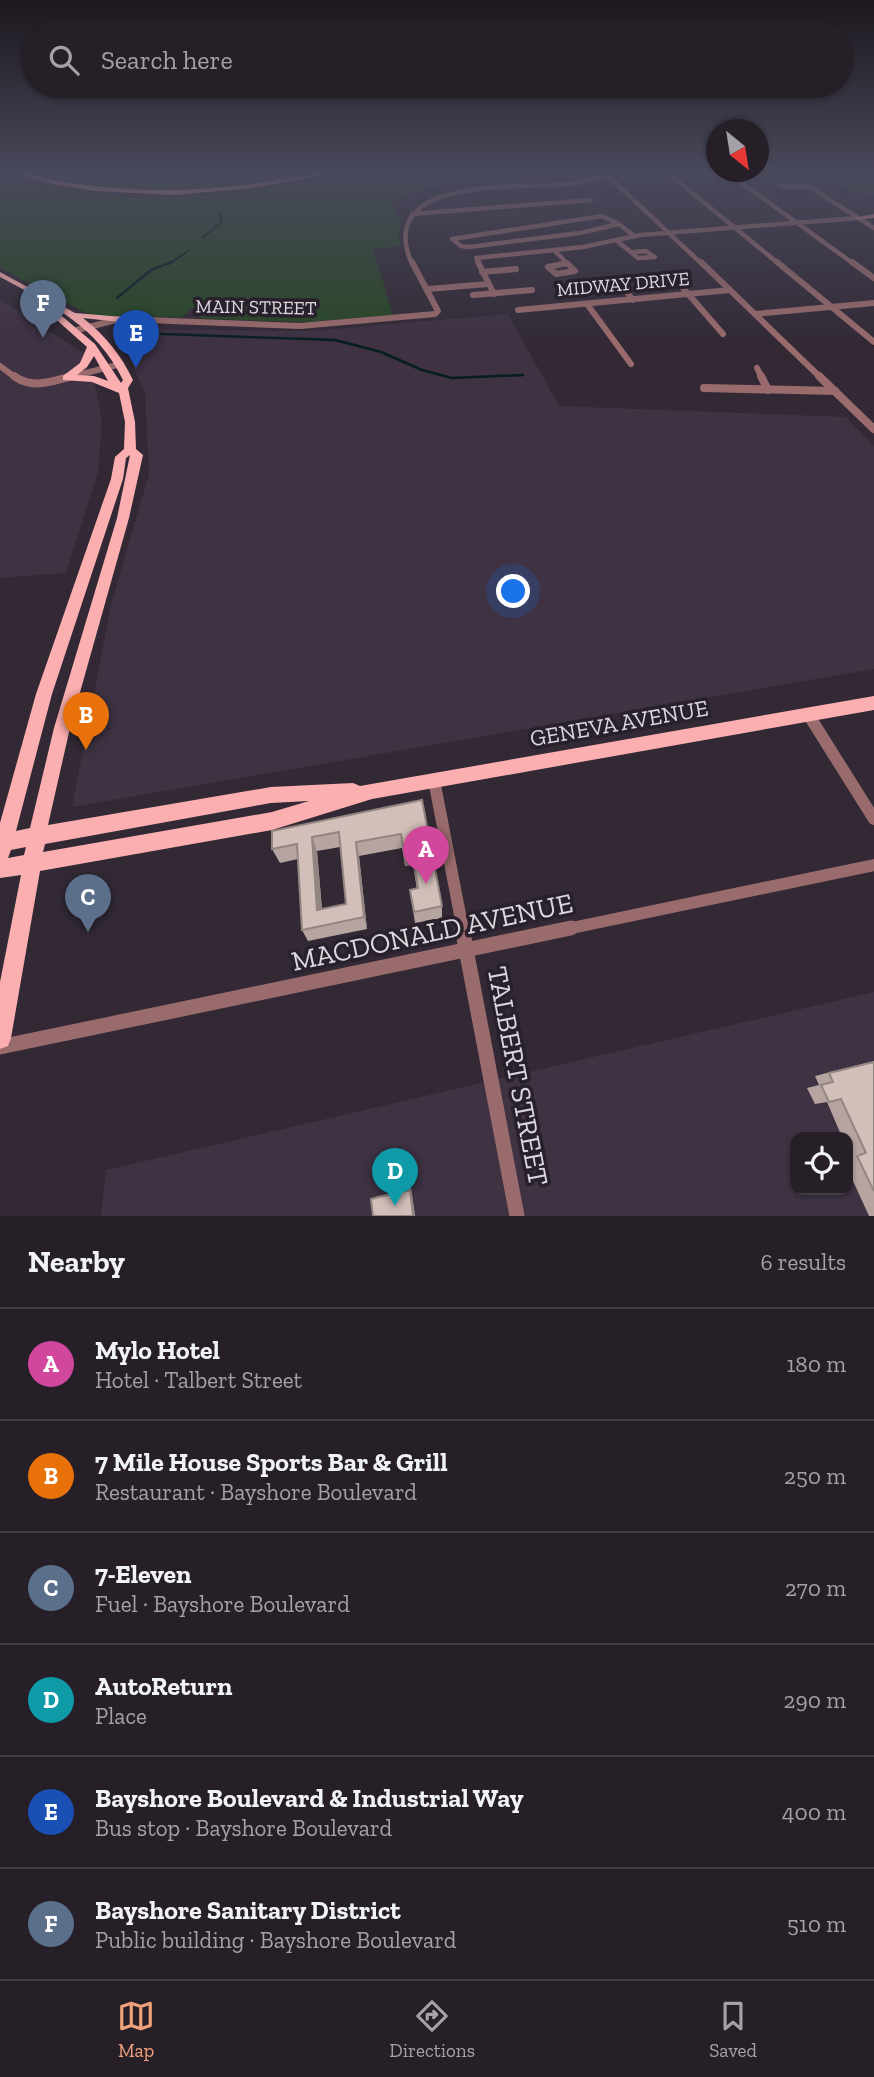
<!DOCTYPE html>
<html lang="en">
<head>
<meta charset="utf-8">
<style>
	:root { --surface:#261f28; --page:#322c34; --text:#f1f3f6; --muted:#a4a2a8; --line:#423d45; --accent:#f1a17c }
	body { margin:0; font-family:"Zilla Slab",serif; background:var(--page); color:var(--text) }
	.controls { position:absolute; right:21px; bottom:21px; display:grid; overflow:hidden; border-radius:14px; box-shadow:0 2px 5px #0004 }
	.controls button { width:63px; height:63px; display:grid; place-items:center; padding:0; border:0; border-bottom:2px solid var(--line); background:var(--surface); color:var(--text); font:35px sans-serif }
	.compass { position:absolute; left:706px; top:119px; width:63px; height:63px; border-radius:50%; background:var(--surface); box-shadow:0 2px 5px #0004; rotate:150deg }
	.you { position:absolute; left:514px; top:592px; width:24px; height:24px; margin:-18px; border:5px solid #fff; border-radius:50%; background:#1a73e8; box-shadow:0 0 0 10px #1a73e833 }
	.badge { display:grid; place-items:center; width:46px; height:46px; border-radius:50%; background:var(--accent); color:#fff; font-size:23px; font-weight:700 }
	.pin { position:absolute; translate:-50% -58px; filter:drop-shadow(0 2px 4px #0008) }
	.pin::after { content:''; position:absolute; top:37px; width:24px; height:21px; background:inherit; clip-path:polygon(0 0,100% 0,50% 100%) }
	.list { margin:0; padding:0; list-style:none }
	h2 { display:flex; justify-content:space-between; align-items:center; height:91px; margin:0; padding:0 28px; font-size:30px }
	h2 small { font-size:23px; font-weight:400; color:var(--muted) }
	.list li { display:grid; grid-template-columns:46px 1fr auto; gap:21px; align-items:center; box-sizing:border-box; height:112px; padding:0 28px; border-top:2px solid var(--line) }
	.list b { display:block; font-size:26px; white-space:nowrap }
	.list p { margin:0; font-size:23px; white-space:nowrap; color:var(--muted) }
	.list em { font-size:23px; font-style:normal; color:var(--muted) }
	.icon { flex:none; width:38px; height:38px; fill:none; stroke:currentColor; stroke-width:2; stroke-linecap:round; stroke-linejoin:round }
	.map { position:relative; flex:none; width:874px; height:1216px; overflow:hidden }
	.search { position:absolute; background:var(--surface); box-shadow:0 2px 5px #0004; left:21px; right:21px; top:21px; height:77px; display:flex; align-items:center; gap:18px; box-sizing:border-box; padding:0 24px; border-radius:38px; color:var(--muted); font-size:26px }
	.sheet { height:763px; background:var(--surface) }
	nav { display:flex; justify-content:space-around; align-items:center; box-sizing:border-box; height:98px; border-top:2px solid var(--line); background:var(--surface); font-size:19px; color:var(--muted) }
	nav a { display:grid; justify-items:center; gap:4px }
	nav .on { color:var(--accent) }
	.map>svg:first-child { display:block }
	.built { fill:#3e3243; fill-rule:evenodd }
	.green { fill:#284625 }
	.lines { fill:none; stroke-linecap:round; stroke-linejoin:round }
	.stream-far1 { stroke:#071e21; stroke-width:2 }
	.stream { stroke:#071e21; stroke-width:2.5 }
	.street-far4 { stroke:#9a6b6c; stroke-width:4.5 }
	.street-far3 { stroke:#9a6b6c; stroke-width:6 }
	.street-far2 { stroke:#9a6b6c; stroke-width:8 }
	.street-far1 { stroke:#9a6b6c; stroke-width:12 }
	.street { stroke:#9a6b6c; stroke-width:15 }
	.secondary { fill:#d88e90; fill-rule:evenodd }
	.primary { fill:#fcafb1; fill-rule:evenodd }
	.wall { fill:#b5a49f; fill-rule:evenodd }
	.shaded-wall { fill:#938682 }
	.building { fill:#d2bfb9; stroke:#938682; stroke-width:2; fill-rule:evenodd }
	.labels { text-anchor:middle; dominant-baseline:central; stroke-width:7; stroke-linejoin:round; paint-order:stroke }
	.far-street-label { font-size:19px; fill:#dcd6de; stroke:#28202b }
	.street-label { font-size:23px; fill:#dcd6de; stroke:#28202b }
	.near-street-label { font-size:28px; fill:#dcd6de; stroke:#28202b }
</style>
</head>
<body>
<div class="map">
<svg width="874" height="1216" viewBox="0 0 874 1216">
	<rect width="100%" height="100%" fill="#322935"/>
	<g class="built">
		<polygon points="0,299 83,353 95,385 102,420 98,472 66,573 0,578"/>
		<polygon points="508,314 559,406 846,417 874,446 874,669 72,807 111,605 149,474 145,393 117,329 313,331"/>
		<path d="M874,992v224h-773l5,-46zM795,1137h53v53h-53z"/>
	</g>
	<g class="green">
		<path d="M31,173h300c-93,18 -210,33 -300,0z"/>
		<path d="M350,173h212c-38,4 -146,5 -171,32l7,11 6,1 -6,14 3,15 -28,3 20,66 -85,7 -106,-3 -9,-11 -11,9 -90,-1 -92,-48v-91l28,9 99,11h38l85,-5z"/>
		<polygon points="874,174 874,194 850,192 825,178"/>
	</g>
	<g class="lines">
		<g class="stream-far1">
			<polyline points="202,238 221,223 220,213"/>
			<polyline points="169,264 188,251"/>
		</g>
		<g class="stream">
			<polyline points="117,298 151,270 172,262"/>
			<polyline points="135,333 335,340 381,352 422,370 452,378 523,375"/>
		</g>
		<g class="street-far4">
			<polyline points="668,173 779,264"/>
			<polyline points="728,173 854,264"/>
			<polyline points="607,175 702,264"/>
			<polyline points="779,186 810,187 874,228"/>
			<polyline points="412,214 591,200"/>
			<polygon points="602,216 619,224 580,233 469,247 461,246 452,239"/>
			<polyline points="619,224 634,236"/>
			<polyline points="616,240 638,258 655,257 646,251 633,252"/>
			<polyline points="554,250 567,263"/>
			<path d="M412,264c-39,-89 107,-75 157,-80 18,-2 35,-9 53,-11"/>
			<polyline points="479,264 476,258 583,247 640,235 857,218"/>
			<polyline points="563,264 567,263"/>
		</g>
		<g class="street-far3">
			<polyline points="478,262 494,294"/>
			<polyline points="701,262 821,378"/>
			<polyline points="777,262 874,342"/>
			<polyline points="852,262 874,278"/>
			<polygon points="567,263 575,271 556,274 548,267"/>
			<polyline points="482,272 516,269"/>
			<polyline points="676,280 723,334"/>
			<polyline points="619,282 633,300"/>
			<polyline points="428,289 488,284"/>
			<polyline points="473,295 532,290"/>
			<polyline points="587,304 631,364"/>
			<polyline points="518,310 730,290"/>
			<polyline points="755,314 874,303"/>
			<polyline points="77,330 120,319 300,326 435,314 438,311 412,262"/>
			<polyline points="0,366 16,378"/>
			<polyline points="757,368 762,378"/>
			<polyline points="66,378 121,364"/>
		</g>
		<g class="street-far2">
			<path d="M14,376c19,14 38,5 59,0"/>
			<polyline points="761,376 768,390"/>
			<polyline points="819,376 874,429"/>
			<polyline points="704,388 835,391"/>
		</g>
		<g class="street-far1">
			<polyline points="808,714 874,819"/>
			<polyline points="434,780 463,930"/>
			<polyline points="562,930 874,865"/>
		</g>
		<g class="street">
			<polyline points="462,928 517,1216"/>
			<polyline points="0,1047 571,928"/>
		</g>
		<polygon class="secondary" points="874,214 874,218 857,220 853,218"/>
		<g class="primary">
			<path d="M15,173h9c100,26 198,19 299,0h11l-81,15 -79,7 -79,-4 -39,-6z"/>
			<path d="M0,272l75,41 48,4 1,2 -4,3 -37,-4c23,18 38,37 50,62l-5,8 7,34 1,27 7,6 -14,63 -59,210 -22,97 223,-38 82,-4 7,3 514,-90v14l-502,89 -100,31 -232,41 -29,167 -3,8 -8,3v-67l21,-107 -21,3v-55l36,-129 75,-215 4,-22 9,-8 1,-27 -6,-29 -27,-11 -29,-2v-4l17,-13 7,-16 -37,-33 7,-2 38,32 26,39 2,-3c-26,-54 -72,-76 -123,-103zM94,356l14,25 -14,-5 -17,-1 10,-8zM130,455l-13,63 -63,210 -24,100 -14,3 36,-137 71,-215 3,-21zM309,801l-37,11 -229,40 2,-8 226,-41zM26,847l-2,8 -16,3 3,-8z"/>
		</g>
	</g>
	<g class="wall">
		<path d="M422,800l20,106v12l-27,5 -5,-33 7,-1 -4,-24 -8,1 -3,-18 -43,8 8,73 -59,12 -6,-11 -4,-71 -18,4 -8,-14zM340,847l6,57 -24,5 -5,-58z"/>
		<polygon points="874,1061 874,1216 869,1216 848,1170 848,1154 850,1154 848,1149 848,1137 842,1137 827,1102 815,1104 807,1088 819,1085 815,1076"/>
		<polygon points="411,1188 415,1216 373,1216 371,1199 375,1197"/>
	</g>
	<g class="shaded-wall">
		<polygon points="312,837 317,851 323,922 317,910"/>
		<polygon points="356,842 359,856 367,929 364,917"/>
		<polygon points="412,851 413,865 405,866 404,852"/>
		<polygon points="411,1188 415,1216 413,1216 410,1190"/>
	</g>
	<g class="building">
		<path d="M422,800l20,106 -28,6 -4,-22 8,-2 -6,-37 -8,1 -3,-18 -45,8 8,75 -62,13 -5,-86 -25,5v-18zM339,832l7,72 -29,6 -5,-73z"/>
		<polygon points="874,1062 874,1191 857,1156 866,1153 841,1099 829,1102 821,1085 833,1082 829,1073"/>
		<polygon points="410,1190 413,1216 373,1216 371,1199"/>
	</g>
	<linearGradient id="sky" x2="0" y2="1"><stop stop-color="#1c171d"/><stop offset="0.5" stop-color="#49495c"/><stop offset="1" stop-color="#49495c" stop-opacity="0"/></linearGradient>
	<rect width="874" height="343" fill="url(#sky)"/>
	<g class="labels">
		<g class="far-street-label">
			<text transform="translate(623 284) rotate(-5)">MIDWAY DRIVE</text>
			<text transform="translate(256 307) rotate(1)">MAIN STREET</text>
		</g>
		<g class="street-label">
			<text transform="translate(619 723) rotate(-10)">GENEVA AVENUE</text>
		</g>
		<g class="near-street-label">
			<text transform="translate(432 932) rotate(-12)">MACDONALD AVENUE</text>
			<text transform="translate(518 1076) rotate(79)">TALBERT STREET</text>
		</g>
	</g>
</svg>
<div class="controls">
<button><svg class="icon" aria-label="locate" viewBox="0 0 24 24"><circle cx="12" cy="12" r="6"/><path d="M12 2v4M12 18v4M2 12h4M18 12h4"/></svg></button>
</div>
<svg class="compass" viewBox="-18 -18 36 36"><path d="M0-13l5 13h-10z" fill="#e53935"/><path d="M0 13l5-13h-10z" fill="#a4a2a8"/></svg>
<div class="you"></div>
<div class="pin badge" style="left:426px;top:884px;background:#d1479c">A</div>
<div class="pin badge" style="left:86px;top:750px;background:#e8710a">B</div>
<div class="pin badge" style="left:88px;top:932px;background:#5c6f8a">C</div>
<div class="pin badge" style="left:395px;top:1206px;background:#0f9aa8">D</div>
<div class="pin badge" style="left:136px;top:368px;background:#1a4fb4">E</div>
<div class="pin badge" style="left:43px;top:338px;background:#5c6f8a">F</div>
<div class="search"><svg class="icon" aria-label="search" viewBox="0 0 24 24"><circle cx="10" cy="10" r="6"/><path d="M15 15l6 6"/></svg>Search here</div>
</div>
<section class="sheet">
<h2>Nearby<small>6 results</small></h2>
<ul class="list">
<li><span class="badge" style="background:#d1479c">A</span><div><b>Mylo Hotel</b><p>Hotel · Talbert Street</p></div><em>180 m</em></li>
<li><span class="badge" style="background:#e8710a">B</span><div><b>7 Mile House Sports Bar &amp; Grill</b><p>Restaurant · Bayshore Boulevard</p></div><em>250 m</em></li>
<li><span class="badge" style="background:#5c6f8a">C</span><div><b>7-Eleven</b><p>Fuel · Bayshore Boulevard</p></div><em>270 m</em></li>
<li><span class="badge" style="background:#0f9aa8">D</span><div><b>AutoReturn</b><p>Place</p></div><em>290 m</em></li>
<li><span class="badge" style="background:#1a4fb4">E</span><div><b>Bayshore Boulevard &amp; Industrial Way</b><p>Bus stop · Bayshore Boulevard</p></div><em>400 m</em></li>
<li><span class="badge" style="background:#5c6f8a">F</span><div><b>Bayshore Sanitary District</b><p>Public building · Bayshore Boulevard</p></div><em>510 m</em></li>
</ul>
</section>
<nav>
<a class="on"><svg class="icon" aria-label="map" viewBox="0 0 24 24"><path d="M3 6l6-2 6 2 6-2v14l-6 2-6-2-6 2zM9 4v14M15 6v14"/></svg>Map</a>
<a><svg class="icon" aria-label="directions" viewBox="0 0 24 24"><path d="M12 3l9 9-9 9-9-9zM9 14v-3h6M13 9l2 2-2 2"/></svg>Directions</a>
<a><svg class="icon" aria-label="saved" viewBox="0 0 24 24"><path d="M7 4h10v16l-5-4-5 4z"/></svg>Saved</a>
</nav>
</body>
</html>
